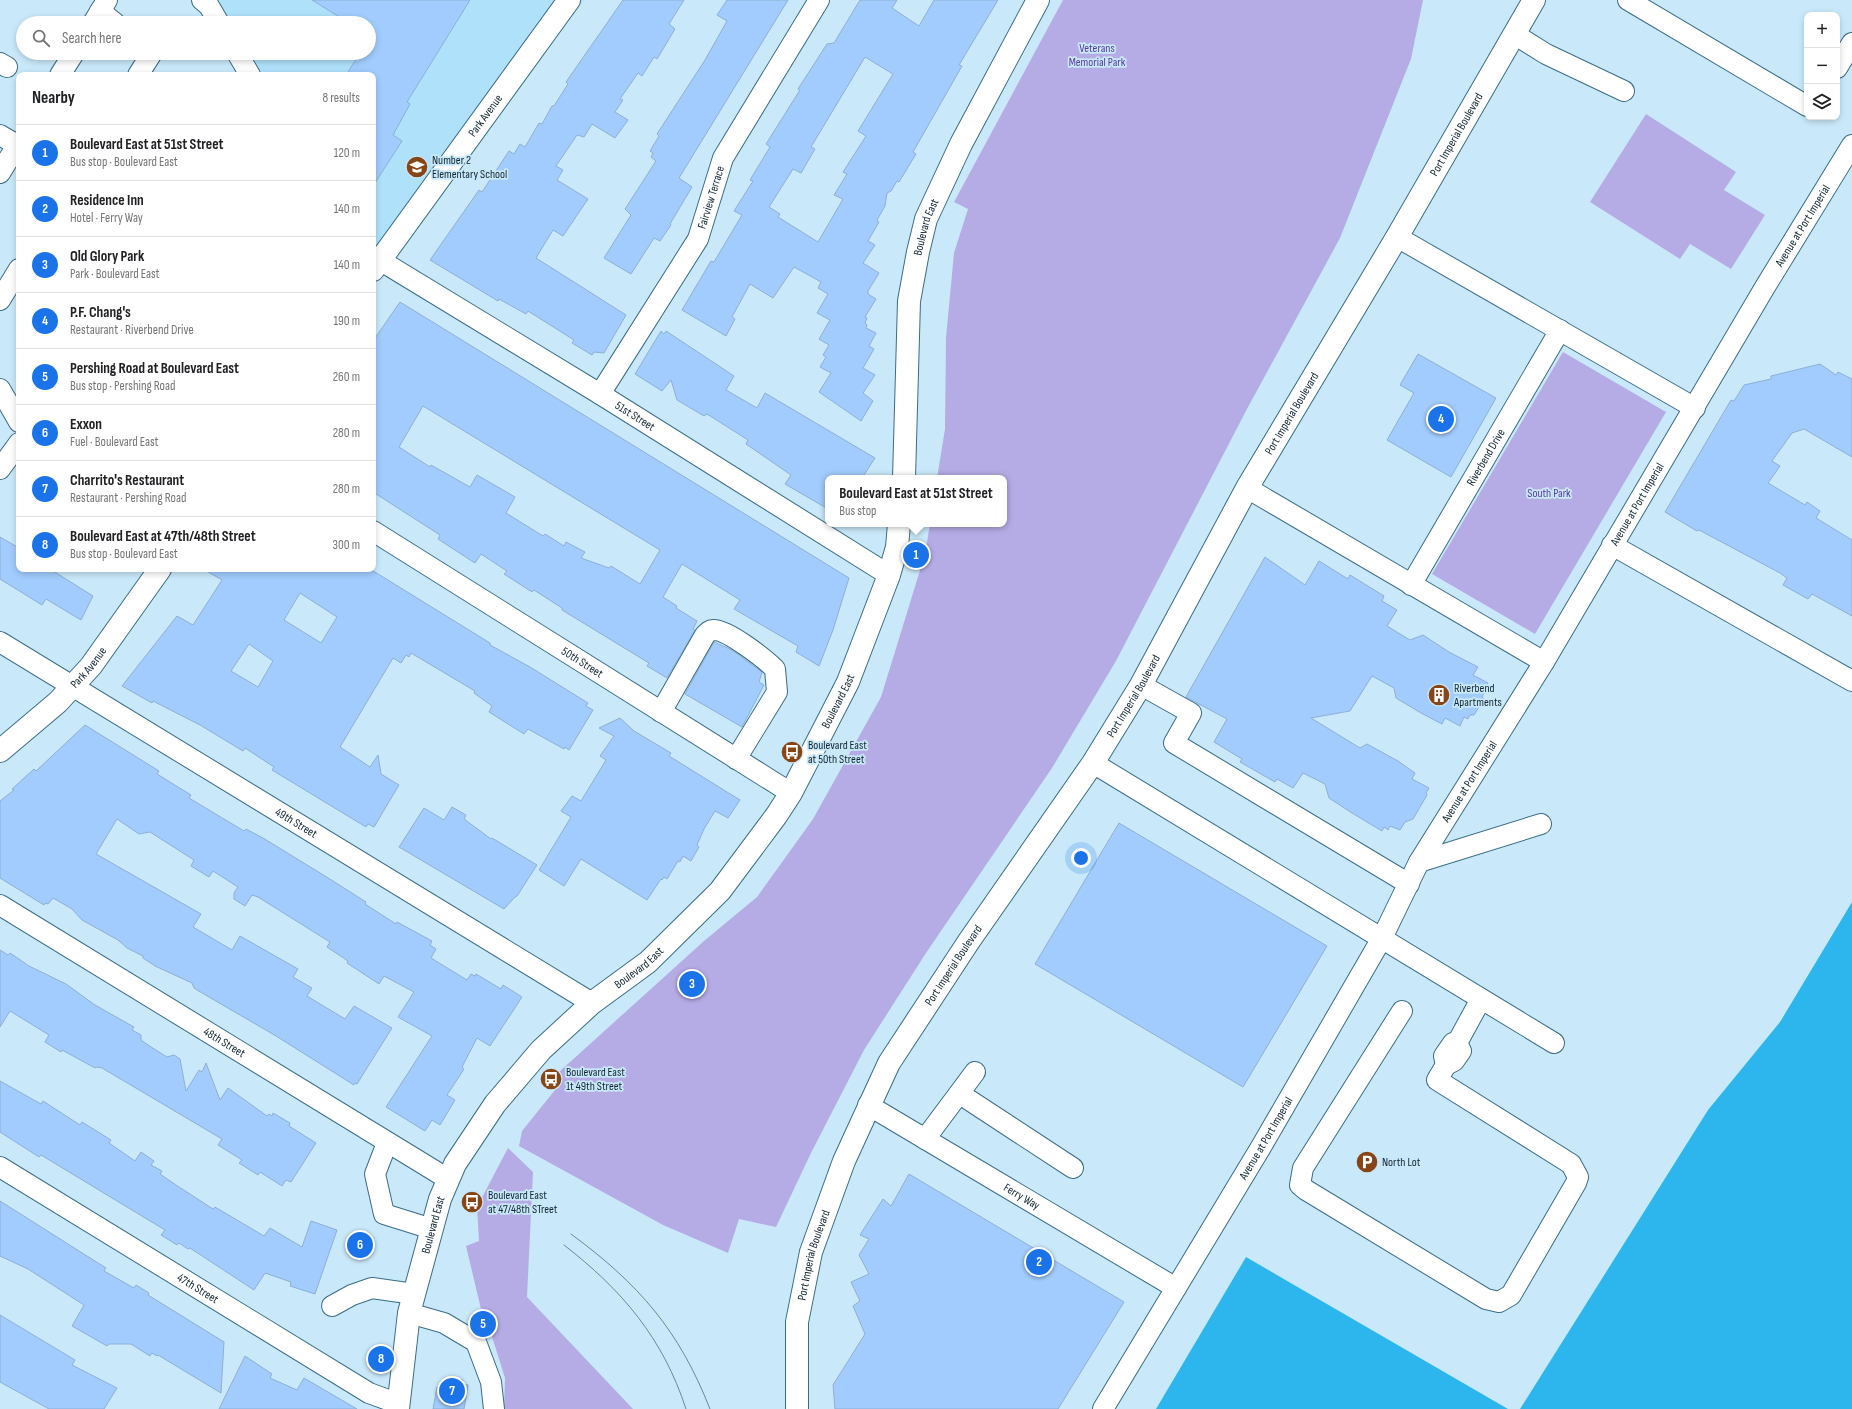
<!DOCTYPE html>
<html lang="en">
<head>
<meta charset="utf-8">
<style>
	:root { --surface:#fff; --page:#f2f2f2; --text:#202124; --muted:#757577; --line:#e0e0e0; --accent:#1a73e8 }
	body { margin:0; font-family:"Sofia Sans Condensed",sans-serif; background:var(--page); color:var(--text) }
	.controls { position:absolute; right:12px; top:12px; display:grid; overflow:hidden; border-radius:8px; box-shadow:0 2px 6px #0003 }
	.controls button { width:36px; height:36px; display:grid; place-items:center; padding:0; border:0; border-bottom:1px solid var(--line); background:var(--surface); color:var(--text); font:20px sans-serif }
	.you { position:absolute; left:1081px; top:858px; width:14px; height:14px; margin:-10px; border:3px solid #fff; border-radius:50%; background:#1a73e8; box-shadow:0 0 0 6px #1a73e833 }
	.badge { display:grid; place-items:center; width:26px; height:26px; border-radius:50%; background:var(--accent); color:#fff; font-size:13px; font-weight:700 }
	.pin { position:absolute; translate:-50% -50%; border:2px solid #fff; box-shadow:0 1px 4px #0006 }
	.popup { position:absolute; left:825px; top:475px; width:182px; height:52px; box-sizing:border-box; display:grid; place-content:center; border-radius:8px; background:var(--surface); filter:drop-shadow(0 1px 3px #0005); font-size:13px; white-space:nowrap; color:var(--muted) }
	.popup b { font-size:15px; color:var(--text) }
	.popup::after { content:''; position:absolute; left:50%; top:100%; margin-left:-8px; border:8px solid transparent; border-top-color:var(--surface) }
	.list { margin:0; padding:0; list-style:none }
	h2 { display:flex; justify-content:space-between; align-items:center; height:52px; margin:0; padding:0 16px; font-size:17px }
	h2 small { font-size:13px; font-weight:400; color:var(--muted) }
	.list li { display:grid; grid-template-columns:26px 1fr auto; gap:12px; align-items:center; box-sizing:border-box; height:56px; padding:0 16px; border-top:1px solid var(--line) }
	.list b { display:block; font-size:15px; white-space:nowrap }
	.list p { margin:0; font-size:13px; white-space:nowrap; color:var(--muted) }
	.list em { font-size:13px; font-style:normal; color:var(--muted) }
	.icon { flex:none; width:22px; height:22px; fill:none; stroke:currentColor; stroke-width:2; stroke-linecap:round; stroke-linejoin:round }
	.map { position:relative; flex:none; width:1852px; height:1409px; overflow:hidden }
	.search { position:absolute; background:var(--surface); box-shadow:0 2px 6px #0003; left:16px; top:16px; width:360px; height:44px; display:flex; align-items:center; gap:10px; box-sizing:border-box; padding:0 14px; border-radius:22px; color:var(--muted); font-size:15px }
	.panel { position:absolute; background:var(--surface); box-shadow:0 2px 6px #0003; left:16px; top:72px; width:360px; height:500px; border-radius:8px }
	.map>svg:first-child { display:block }
	.built { fill:#b0e1fb }
	.green { fill:#b5ace6 }
	.water { fill:#2db6ee }
	.building { fill:#a1ccfd; stroke:#8dafd6; fill-rule:evenodd }
	.lines { fill:none; stroke-linecap:round; stroke-linejoin:round }
	.minor-casing { stroke:#3a6d86; stroke-width:22 }
	.major-casing { stroke:#3a6d86; stroke-width:24 }
	.minor { stroke:#fff; stroke-width:20 }
	.major { stroke:#fff; stroke-width:22 }
	.tram { stroke:#6d8795; stroke-width:1 }
	.labels { text-anchor:middle; dominant-baseline:central; stroke-width:3.5; stroke-linejoin:round; paint-order:stroke }
	.park-label { font-size:12px; fill:#5737a4; stroke:#c9e9fa }
	.street-label { font-size:12px; fill:#102530; stroke:#c9e9fa }
	.poi-label { font-size:12px; fill:#102530; stroke:#c9e9fa; text-anchor:start }
</style>
</head>
<body>
<div class="map">
<svg width="1852" height="1409" viewBox="0 0 1852 1409">
	<rect width="100%" height="100%" fill="#c9e9fa"/>
	<polygon class="built" points="205,0 584,0 388,269 373,259 373,75 252,75 240,53 369,53 369,23 222,23"/>
	<g class="green">
		<polygon points="1063,0 1423,0 1411,59 1340,238 1247,409 1116,661 1052,768 926,953 864,1050 811,1153 776,1227 739,1219 728,1253 663,1225 519,1146 522,1131 555,1090 559,1072 704,941 757,897 813,819 881,697 925,554 930,524 1004,524 1004,478 937,478 945,429 946,338 954,253 968,209 954,202"/>
		<polygon points="1646,114 1736,172 1724,190 1765,215 1731,269 1690,244 1680,259 1590,202"/>
		<polygon points="1563,352 1666,412 1535,634 1432,574"/>
		<polygon points="508,1148 533,1172 527,1297 633,1409 504,1409 505,1378 483,1308 481,1309 466,1246 479,1241 477,1207"/>
	</g>
	<g class="water">
		<polygon points="1852,902 1852,1409 1520,1409 1708,1110 1780,1022"/>
		<polygon points="1246,1257 1508,1409 1156,1409"/>
	</g>
	<g class="building">
		<polygon points="312,0 470,0 407,102 410,104 393,135 402,141 373,186 373,75 346,75 360,53 369,53 369,23 349,23"/>
		<polygon points="623,0 684,0 669,24 675,29 657,59 654,57 642,76 638,73 620,99 623,100 615,112 628,120 615,138 592,124 584,137 577,135 556,166 563,170 557,180 588,199 563,236 553,230 536,258 626,315 604,353 594,352 592,355 572,343 574,340 528,311 526,314 499,299 498,301 430,260 479,190 482,192 509,151 514,154 520,144 525,147 539,123 542,124 552,106 554,106 568,84 566,82"/>
		<polygon points="727,0 788,0 679,178 692,187 670,224 671,225 660,241 654,238 631,274 604,258 631,215 625,209 656,161 651,157 653,153 650,151 659,136 657,134 705,60 727,21 717,15"/>
		<path d="M860,0h37l-5,8 27,18 15,-26h64l-39,65 3,1 -49,86 3,2 -17,28 -2,-1 -6,10 -4,2 -2,13 -8,14 2,2 -11,19 7,4 -12,18 16,10 -11,18v3l8,5 -11,18 2,1 -2,5 2,2 -1,3 10,5 -7,13 5,3 -11,19 12,7 -12,18 10,8 -12,20 -42,-29 12,-19 -11,-6 6,-10 -3,-2 6,-10 -10,-6 11,-19 -13,-7 11,-19 -10,-6 3,-6 -27,-15 -21,31 -23,-14 -18,33 3,2 -9,17 -44,-26 29,-49 3,1 28,-47 -8,-4 19,-30 -3,-1 20,-33 -4,-3 34,-54 -2,-1 29,-45 7,-1zM865,57l28,17 -35,57 8,5 -23,36 4,2 -13,21 9,4 -25,43 -40,-25 2,-3 -11,-7 24,-38 8,4 14,-24 -4,-2z"/>
		<path d="M400,302l449,276 -16,52 -14,36 -23,-14 2,-6 -64,-37 6,-9 -58,-36 -19,33 14,9 -1,2 21,13 -4,8 2,1 -28,48 -20,-12 2,-3 -87,-53v-2l-28,-18 -2,2 -28,-18 3,-3 -26,-17 -6,9 -37,-24 2,-4 -67,-43v-151zM423,406l237,144 -20,34 -29,-18 -2,2 -28,-10 4,-6 -19,-10 -2,4 -19,-12 -2,2 -37,-23 9,-16 -38,-22 -7,12 -39,-22 -1,2 -31,-20z"/>
		<polygon points="661,331 664,334 666,331 734,376 726,390 757,408 765,393 875,458 862,478 828,478 828,509 785,484 791,475 746,444 748,440 707,414 704,416 677,400 671,380 662,391 635,374"/>
		<polygon points="1418,354 1496,398 1451,477 1387,440 1414,393 1400,385"/>
		<polygon points="1820,364 1836,375 1838,372 1852,379 1852,457 1804,429 1792,433 1772,461 1780,466 1768,483 1805,505 1807,502 1820,511 1816,518 1852,540 1852,616 1812,594 1808,599 1783,585 1787,578 1780,573 1699,530 1697,531 1665,512 1731,400 1734,401 1744,385 1771,379 1771,376"/>
		<polygon points="0,537 19,548 19,569 50,569 93,596 81,620 46,599 42,605 0,579"/>
		<polygon points="1265,557 1305,585 1319,561 1348,579 1350,575 1384,596 1382,601 1397,610 1387,626 1410,640 1423,635 1449,652 1478,667 1473,675 1488,683 1482,691 1484,693 1482,697 1484,699 1474,715 1470,715 1468,719 1464,717 1460,726 1445,718 1442,724 1421,713 1396,698 1394,688 1372,676 1350,711 1311,718 1360,748 1367,744 1398,761 1415,773 1412,779 1429,788 1426,793 1427,795 1413,819 1405,822 1400,830 1390,826 1388,830 1384,827 1382,831 1352,813 1329,798 1325,784 1303,773 1293,788 1277,779 1275,782 1240,762 1242,759 1214,742 1227,719 1186,697"/>
		<path d="M203,569h167l120,74v2l40,22 58,36 -2,3 7,4 -24,40 -4,-3 -1,2 -36,-20 -4,5 -35,-22 3,-6 -18,-13 1,-2 -64,-38 -2,4 -3,-2 -5,8 -8,-5 -53,89 30,20 8,-12 3,19 18,11 -25,42 -6,-3 -2,3 -94,-57 2,-3 -29,-19 -2,3 -43,-26 -47,-24 -1,2 -30,-17 55,-70 16,9 29,-45zM300,593l37,24 -16,26 -37,-23zM249,644l24,17 -15,26 -27,-16z"/>
		<polygon points="714,642 732,650 762,672 759,682 764,685 742,727 685,694"/>
		<polygon points="620,718 634,731 671,753 669,756 740,800 728,818 715,811 704,829 697,845 699,847 691,861 683,856 680,862 678,861 667,879 664,877 662,880 661,879 647,900 581,859 564,886 539,870 571,817 561,811 572,796 581,801 606,760 600,756 614,736 599,728"/>
		<polygon points="85,725 159,771 157,774 191,795 189,798 244,831 246,829 263,838 325,876 366,902 365,904 396,924 397,922 432,941 430,945 436,949 431,958 467,980 471,974 475,976 476,974 501,989 503,985 522,997 490,1046 477,1038 462,1067 464,1069 447,1095 455,1100 440,1125 432,1120 425,1131 386,1107 432,1036 398,1017 414,992 384,976 379,984 347,963 348,961 327,947 330,942 258,897 252,895 245,906 234,899 234,893 238,887 213,871 209,877 191,866 194,860 150,832 139,834 117,819 96,854 201,914 193,927 232,950 240,936 298,969 293,977 312,988 307,996 345,1019 354,1006 392,1028 357,1084 355,1083 354,1085 276,1036 197,990 194,988 192,983 155,966 143,958 143,956 127,948 118,940 82,920 72,909 53,898 48,904 45,903 44,905 0,878 0,801 14,790 12,789 34,769 36,771"/>
		<polygon points="452,807 466,815 464,819 491,839 492,838 537,865 517,896 515,897 504,909 399,847 424,808 444,820"/>
		<polygon points="1119,823 1327,946 1243,1087 1035,964"/>
		<polygon points="0,950 8,955 10,953 29,966 66,984 95,1005 134,1027 132,1030 141,1035 141,1040 148,1045 167,1057 174,1055 180,1059 186,1091 199,1070 202,1072 206,1063 220,1100 228,1088 267,1116 269,1114 272,1116 273,1113 290,1123 289,1126 316,1143 291,1182 286,1180 282,1186 260,1172 258,1175 239,1163 242,1160 218,1145 222,1139 102,1068 96,1067 95,1068 62,1050 61,1052 45,1042 49,1035 10,1011 0,1027"/>
		<polygon points="0,1081 41,1104 43,1101 80,1125 82,1122 111,1140 109,1143 135,1161 141,1152 154,1161 151,1165 162,1171 160,1174 176,1185 213,1209 215,1207 264,1236 270,1228 302,1247 311,1221 337,1230 315,1294 290,1286 291,1282 265,1273 254,1290 190,1248 188,1249 179,1243 177,1245 161,1235 165,1230 41,1155 39,1157 0,1132"/>
		<polygon points="909,1174 1124,1302 1058,1409 835,1409 833,1385 865,1334 853,1306 860,1301 851,1282 869,1274 859,1255 869,1239 860,1235 883,1199 891,1206"/>
		<polygon points="0,1201 106,1268 104,1271 134,1288 136,1285 149,1293 148,1295 224,1342 221,1393 158,1355 157,1356 152,1353 150,1356 131,1344 109,1344 107,1346 72,1326 84,1305 28,1269 0,1256"/>
		<polygon points="0,1315 75,1360 72,1365 117,1388 104,1409 49,1409 0,1382"/>
		<polygon points="245,1356 272,1374 270,1378 297,1390 304,1378 357,1409 219,1409"/>
		<polygon points="445,1378 463,1380 462,1384 468,1385 464,1409 433,1409 437,1387 443,1389"/>
	</g>
	<g class="lines">
		<g class="minor-casing">
			<g id="minor">
				<polyline points="202,0 209,6 219,23"/>
				<polyline points="1628,0 1807,106"/>
				<polyline points="100,11 115,23"/>
				<polyline points="93,23 107,0"/>
				<polyline points="1514,34 1546,54 1624,91"/>
				<polyline points="237,53 250,75"/>
				<polyline points="0,63 7,67"/>
				<polyline points="1837,68 1852,43"/>
				<polyline points="60,75 74,53"/>
				<polyline points="138,75 152,53"/>
				<polyline points="0,135 17,145"/>
				<polyline points="0,173 19,142"/>
				<polyline points="1397,237 1695,408"/>
				<path id="s1" d="M373,256l227,138 289,181"/>
				<polyline points="0,300 19,269"/>
				<polyline points="0,389 19,422"/>
				<path id="s2" d="M600,394l98,-155 25,-81 96,-158"/>
				<polyline points="0,469 19,443"/>
				<polyline points="1247,488 1544,662"/>
				<path id="s3" d="M373,531l418,262"/>
				<polyline points="1612,545 1852,681"/>
				<path id="s4" d="M1411,585l149,-255"/>
				<path id="s5" d="M0,642l592,361"/>
				<polyline points="1141,685 1191,713 1174,743 1409,884"/>
				<path d="M661,712l44,-77c3,-3 5,-5 8,-5 14,-1 52,29 62,39l2,23 -41,67"/>
				<polyline points="1093,763 1554,1043"/>
				<polyline points="1419,862 1541,824"/>
				<path id="s6" d="M0,905l448,274"/>
				<polyline points="1402,1011 1303,1168 1300,1185 1306,1190 1486,1299 1499,1302 1511,1295 1576,1183 1578,1177 1571,1164 1437,1080 1446,1065"/>
				<polyline points="1457,1043 1461,1051 1454,1061 1446,1065 1444,1056 1453,1043 1457,1043 1481,999"/>
				<polyline points="960,1094 1073,1168"/>
				<path id="s7" d="M868,1105l308,183"/>
				<polyline points="925,1139 975,1072"/>
				<polyline points="387,1143 375,1174 384,1214 432,1229"/>
				<path id="s8" d="M0,1167l369,226 30,11"/>
				<polyline points="332,1306 352,1295 372,1288 414,1294"/>
				<polyline points="409,1313 444,1323 476,1342 491,1382 494,1409"/>
				<path id="s9" d="M1103,1409l158,-262 121,-209 37,-76 125,-200 221,-375 87,-142"/>
			</g>
		</g>
		<g class="major-casing">
			<g id="major">
				<path id="s10" d="M373,270l196,-270"/>
				<path id="s11" d="M904,478l5,-177 9,-49 8,-33 35,-75 77,-144"/>
				<path id="s12" d="M0,751l58,-49 33,-36 69,-97"/>
				<path id="s13" d="M398,1409l11,-96 31,-114 15,-35 40,-60 46,-54 51,-47 56,-41 72,-71 56,-75 15,-23 57,-111 41,-107 8,-28 2,-23"/>
				<path id="s14" d="M797,1409v-87l14,-70 33,-91 45,-98 80,-122 124,-178 48,-78 106,-197 150,-251 137,-237"/>
			</g>
		</g>
		<use href="#minor" class="minor"/>
		<use href="#major" class="major"/>
		<g class="tram">
			<path d="M571,1234c68,50 108,96 139,175"/>
			<path d="M564,1245c58,45 99,93 122,164"/>
		</g>
	</g>
	<defs>
		<g id="school-disc" transform="scale(1.15)"><circle r="9.5" fill="#874515" stroke="#c9e9fa"/><path d="M0-5L7-2L0 1L-7-2ZM-4 1L0 2.5L4 1V4Q0 6-4 4Z" fill="#fff"/></g>
		<g id="building-disc" transform="scale(1.15)"><circle r="9.5" fill="#874515" stroke="#c9e9fa"/><path d="M-4-6H4V6H1V3H-1V6H-4ZM-2.5-4.3h1.7v1.8h-1.7ZM.8-4.3h1.7v1.8H.8ZM-2.5-1h1.7V.8h-1.7ZM.8-1h1.7V.8H.8Z" fill="#fff"/></g>
		<g id="bus-disc" transform="scale(1.15)"><circle r="9.5" fill="#874515" stroke="#c9e9fa"/><path d="M-5-6H5V4H4V6H2V4H-2V6H-4V4H-5ZM-3.5-4V0h7V-4ZM-3.5 1.2v1.5H-2V1.2ZM2 1.2v1.5H3.5V1.2Z" fill="#fff"/></g>
		<g id="parking-disc" transform="scale(1.15)"><circle r="9.5" fill="#874515" stroke="#c9e9fa"/><path d="M-3.5-5.5H1a3.5 3.5 0 0 1 0 7H-1V5.5H-3.5ZM-1-3.4V-.6H.8a1.4 1.4 0 0 0 0-2.8Z" fill="#fff"/></g>
	</defs>
	<g fill-rule="evenodd">
		<use href="#school-disc" x="417" y="167"/>
		<use href="#building-disc" x="1439" y="695"/>
		<use href="#bus-disc" x="792" y="752"/>
		<use href="#bus-disc" x="551" y="1079"/>
		<use href="#parking-disc" x="1367" y="1162"/>
		<use href="#bus-disc" x="472" y="1202"/>
	</g>
	<g class="labels">
		<g class="park-label">
			<text x="1097" y="48">Veterans<tspan x="1097" dy="14">Memorial Park</tspan></text>
			<text x="1549" y="493">South Park</text>
		</g>
		<g class="street-label">
			<text stroke="none"><textPath href="#s10" startOffset="191">Park Avenue</textPath></text>
			<text stroke="none"><textPath href="#s14" startOffset="1452">Port Imperial Boulevard</textPath></text>
			<text stroke="none"><textPath href="#s2" startOffset="227">Fairview Terrace</textPath></text>
			<text stroke="none"><textPath href="#s9" startOffset="1375">Avenue at Port Imperial</textPath></text>
			<text stroke="none"><textPath href="#s11" startOffset="253">Boulevard East</textPath></text>
			<text stroke="none"><textPath href="#s14" startOffset="1128">Port Imperial Boulevard</textPath></text>
			<text stroke="none"><textPath href="#s1" startOffset="307">51st Street</textPath></text>
			<text stroke="none"><textPath href="#s4" startOffset="148">Riverbend Drive</textPath></text>
			<text stroke="none"><textPath href="#s9" startOffset="1051">Avenue at Port Imperial</textPath></text>
			<text stroke="none"><textPath href="#s3" startOffset="247">50th Street</textPath></text>
			<text stroke="none"><textPath href="#s12" startOffset="122">Park Avenue</textPath></text>
			<text stroke="none"><textPath href="#s14" startOffset="804">Port Imperial Boulevard</textPath></text>
			<text stroke="none"><textPath href="#s13" startOffset="860">Boulevard East</textPath></text>
			<text stroke="none"><textPath href="#s9" startOffset="727">Avenue at Port Imperial</textPath></text>
			<text stroke="none"><textPath href="#s5" startOffset="347">49th Street</textPath></text>
			<text stroke="none"><textPath href="#s14" startOffset="480">Port Imperial Boulevard</textPath></text>
			<text stroke="none"><textPath href="#s13" startOffset="524">Boulevard East</textPath></text>
			<text stroke="none"><textPath href="#s6" startOffset="263">48th Street</textPath></text>
			<text stroke="none"><textPath href="#s9" startOffset="316">Avenue at Port Imperial</textPath></text>
			<text stroke="none"><textPath href="#s7" startOffset="179">Ferry Way</textPath></text>
			<text stroke="none"><textPath href="#s13" startOffset="188">Boulevard East</textPath></text>
			<text stroke="none"><textPath href="#s14" startOffset="156">Port Imperial Boulevard</textPath></text>
			<text stroke="none"><textPath href="#s8" startOffset="232">47th Street</textPath></text>
		</g>
		<g class="poi-label">
			<text x="432" y="160">Number 2<tspan x="432" dy="14">Elementary School</tspan></text>
			<text x="1454" y="688">Riverbend<tspan x="1454" dy="14">Apartments</tspan></text>
			<text x="808" y="745">Boulevard East<tspan x="808" dy="14">at 50th Street</tspan></text>
			<text x="566" y="1072">Boulevard East<tspan x="566" dy="14">1t 49th Street</tspan></text>
			<text x="1382" y="1162">North Lot</text>
			<text x="488" y="1195">Boulevard East<tspan x="488" dy="14">at 47/48th STreet</tspan></text>
		</g>
	</g>
</svg>
<div class="controls">
<button>+</button>
<button>−</button>
<button><svg class="icon" aria-label="layers" viewBox="0 0 24 24"><path d="M12 4l9 5-9 5-9-5zM3 14l9 5 9-5"/></svg></button>
</div>
<div class="you"></div>
<div class="pin badge" style="left:916px;top:555px">1</div>
<div class="popup"><b>Boulevard East at 51st Street</b>Bus stop</div>
<div class="pin badge" style="left:1039px;top:1262px">2</div>
<div class="pin badge" style="left:692px;top:984px">3</div>
<div class="pin badge" style="left:1441px;top:419px">4</div>
<div class="pin badge" style="left:483px;top:1324px">5</div>
<div class="pin badge" style="left:360px;top:1245px">6</div>
<div class="pin badge" style="left:452px;top:1391px">7</div>
<div class="pin badge" style="left:381px;top:1359px">8</div>
<div class="search"><svg class="icon" aria-label="search" viewBox="0 0 24 24"><circle cx="10" cy="10" r="6"/><path d="M15 15l6 6"/></svg>Search here</div>
<section class="panel">
<h2>Nearby<small>8 results</small></h2>
<ul class="list">
<li><span class="badge">1</span><div><b>Boulevard East at 51st Street</b><p>Bus stop · Boulevard East</p></div><em>120 m</em></li>
<li><span class="badge">2</span><div><b>Residence Inn</b><p>Hotel · Ferry Way</p></div><em>140 m</em></li>
<li><span class="badge">3</span><div><b>Old Glory Park</b><p>Park · Boulevard East</p></div><em>140 m</em></li>
<li><span class="badge">4</span><div><b>P.F. Chang's</b><p>Restaurant · Riverbend Drive</p></div><em>190 m</em></li>
<li><span class="badge">5</span><div><b>Pershing Road at Boulevard East</b><p>Bus stop · Pershing Road</p></div><em>260 m</em></li>
<li><span class="badge">6</span><div><b>Exxon</b><p>Fuel · Boulevard East</p></div><em>280 m</em></li>
<li><span class="badge">7</span><div><b>Charrito's Restaurant</b><p>Restaurant · Pershing Road</p></div><em>280 m</em></li>
<li><span class="badge">8</span><div><b>Boulevard East at 47th/48th Street</b><p>Bus stop · Boulevard East</p></div><em>300 m</em></li>
</ul>
</section>
</div>
</body>
</html>
